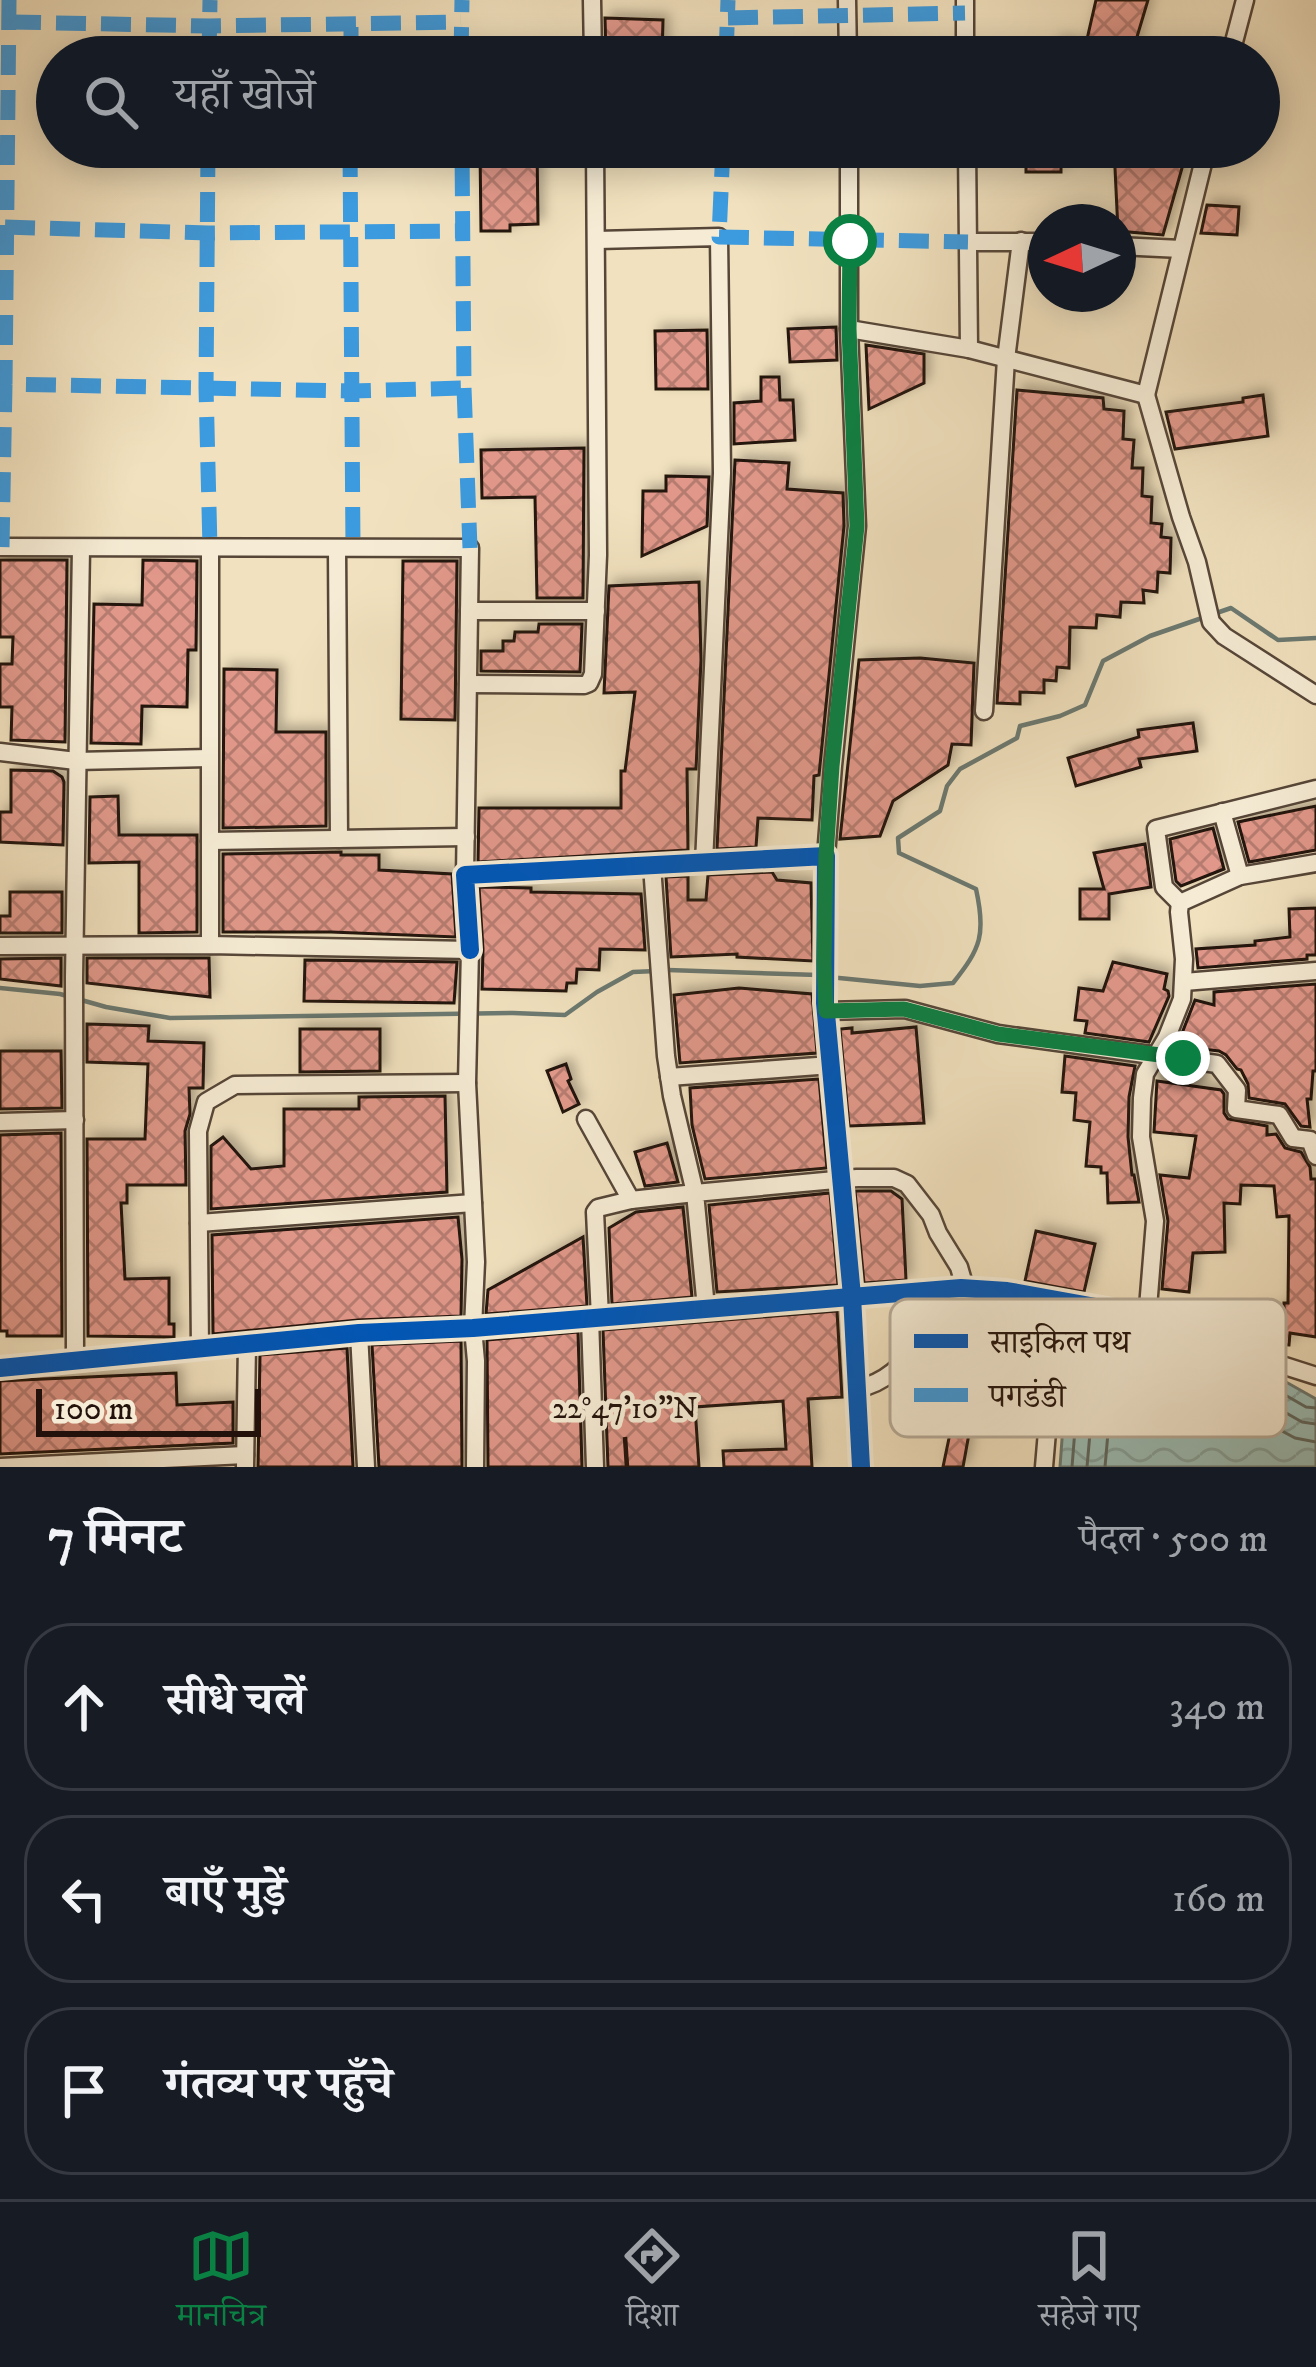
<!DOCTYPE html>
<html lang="hi">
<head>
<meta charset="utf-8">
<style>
	:root { --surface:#171b24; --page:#242831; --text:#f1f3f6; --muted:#9ea1a6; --line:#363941; --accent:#0b8043 }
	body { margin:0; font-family:"IM FELL DW Pica","Noto Serif Devanagari",serif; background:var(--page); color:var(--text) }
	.compass { position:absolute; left:1028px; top:204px; width:108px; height:108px; border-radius:50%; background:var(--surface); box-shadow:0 6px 30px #0003; rotate:266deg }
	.scale { position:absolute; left:36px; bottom:30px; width:225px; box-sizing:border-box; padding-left:12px; border:6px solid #23120b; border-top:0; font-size:33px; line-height:42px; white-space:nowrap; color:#23120b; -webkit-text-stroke:9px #f6ecd5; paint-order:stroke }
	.stop { position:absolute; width:36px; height:36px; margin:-27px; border:9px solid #0b8043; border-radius:50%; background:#fff }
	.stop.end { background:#0b8043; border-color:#fff; box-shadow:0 3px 12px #0008 }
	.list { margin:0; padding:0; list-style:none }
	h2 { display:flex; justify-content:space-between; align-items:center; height:156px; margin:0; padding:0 48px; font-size:51px }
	h2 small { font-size:39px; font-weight:400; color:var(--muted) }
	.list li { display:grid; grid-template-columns:78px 1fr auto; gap:36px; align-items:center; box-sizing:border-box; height:168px; margin:0 24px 24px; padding:0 24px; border:3px solid var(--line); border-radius:48px }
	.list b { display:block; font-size:45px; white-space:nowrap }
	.list em { font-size:39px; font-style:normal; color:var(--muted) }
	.icon { flex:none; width:66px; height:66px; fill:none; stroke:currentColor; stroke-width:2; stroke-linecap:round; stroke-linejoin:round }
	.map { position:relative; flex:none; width:1316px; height:1467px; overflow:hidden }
	.search { position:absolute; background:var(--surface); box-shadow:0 6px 30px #0003; left:36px; right:36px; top:36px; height:132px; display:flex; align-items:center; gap:30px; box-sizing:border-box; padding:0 42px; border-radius:66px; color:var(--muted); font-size:45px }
	.sheet { height:732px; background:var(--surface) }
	nav { display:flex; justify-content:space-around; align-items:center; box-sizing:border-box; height:168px; border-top:3px solid var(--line); background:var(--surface); font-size:33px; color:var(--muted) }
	nav a { display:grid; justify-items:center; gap:6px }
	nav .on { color:var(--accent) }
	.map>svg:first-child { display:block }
	.water { fill:url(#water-waves); stroke:#6b7971; stroke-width:3 }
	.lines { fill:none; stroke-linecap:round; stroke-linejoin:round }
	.shore { stroke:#5f6860; stroke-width:3 }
	.stream { stroke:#6b7971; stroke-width:4.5 }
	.building { fill:url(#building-cross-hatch); stroke:#23120b; stroke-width:3; filter:url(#shadow) }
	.minor-casing { stroke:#564638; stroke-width:21 }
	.minor { stroke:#f6ecd5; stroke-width:16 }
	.quiet { stroke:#3c9ade; stroke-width:15; stroke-dasharray:30 15; stroke-linecap:butt }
	.cycleway-casing { stroke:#f6ecd5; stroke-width:26 }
	.cycleway { stroke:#0057b8; stroke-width:18 }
	.route { stroke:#0b8043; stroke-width:15 }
	.ticks { fill:none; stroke:#23120b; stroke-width:4.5 }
	.key { fill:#f6ecd5; stroke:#b7ab98; stroke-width:3 }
	.key-label { font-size:33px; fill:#23120b }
	.ticks-label { font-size:30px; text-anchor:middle; fill:#23120b; stroke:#f6ecd5; stroke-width:9; stroke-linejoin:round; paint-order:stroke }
</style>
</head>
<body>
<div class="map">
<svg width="1316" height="1467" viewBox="0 0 1316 1467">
	<defs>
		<pattern id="water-waves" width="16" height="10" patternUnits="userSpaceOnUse" patternTransform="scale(3)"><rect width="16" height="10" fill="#9bbdb5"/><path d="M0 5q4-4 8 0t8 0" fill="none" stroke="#85a19a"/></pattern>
		<pattern id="building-cross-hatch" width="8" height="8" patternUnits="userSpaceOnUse" patternTransform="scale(3)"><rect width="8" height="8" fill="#e1988a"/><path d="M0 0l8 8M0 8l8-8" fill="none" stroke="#b67b6f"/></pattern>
		<filter id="shadow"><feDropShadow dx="5.5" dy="-5.5" stdDeviation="6" flood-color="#0004"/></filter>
	</defs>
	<rect width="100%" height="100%" fill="#f1e1be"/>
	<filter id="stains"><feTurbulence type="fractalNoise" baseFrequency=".00167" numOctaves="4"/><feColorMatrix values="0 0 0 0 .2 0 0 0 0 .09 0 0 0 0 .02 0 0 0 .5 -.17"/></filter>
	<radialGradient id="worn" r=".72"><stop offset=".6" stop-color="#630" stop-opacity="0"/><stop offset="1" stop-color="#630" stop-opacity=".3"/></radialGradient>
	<polygon class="water" points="1137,1329 1279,1378 1316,1399 1316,1467 1060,1467 1067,1371"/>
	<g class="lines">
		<g class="shore">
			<polyline points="1072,1467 1079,1379 1138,1343 1273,1388 1306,1407 1316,1408"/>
			<polyline points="1087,1467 1094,1388 1140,1359 1267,1402 1302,1422 1316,1424"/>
			<polyline points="1105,1467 1111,1399 1142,1379 1260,1419 1295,1438 1316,1442"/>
		</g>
		<g class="stream">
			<polyline points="668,970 818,975"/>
			<path d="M829,977l91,9 33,-3c28,-35 33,-49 23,-94l-77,-36 -1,-15 42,-27 7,-25 13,-17 57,-31 3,-12 40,-10 25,-11 18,-44 47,-25 81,-28 47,32 38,-2"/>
			<polyline points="0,988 60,994 106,1007 170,1018 513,1013 565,1015 597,992 633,972 656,971"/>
		</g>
	</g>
	<g class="building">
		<polygon points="1096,0 1148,0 1131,57 1053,57 1057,42 1085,48"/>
		<polygon points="605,18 663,20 662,57 606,57"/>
		<polygon points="480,147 537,147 538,224 510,225 510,231 481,231"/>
		<polygon points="1114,147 1188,147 1163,235 1118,231"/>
		<polygon points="1061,151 1061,172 1026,172 1026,152"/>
		<polygon points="1207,205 1239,207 1237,235 1201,233"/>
		<polygon points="836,327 837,360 790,362 788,329"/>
		<polygon points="707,330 708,389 656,389 655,331"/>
		<polygon points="866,345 924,354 924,383 869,409"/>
		<polygon points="761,377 779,377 780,400 793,400 795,440 734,444 734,403 761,401"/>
		<polygon points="1017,390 1103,398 1104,409 1124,411 1123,439 1134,440 1132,468 1143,468 1142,496 1152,497 1151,523 1162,524 1161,537 1171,538 1170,573 1158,572 1157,592 1143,590 1144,603 1121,602 1120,617 1097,615 1096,628 1070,627 1069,668 1057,667 1056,681 1044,680 1044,693 1020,692 1020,704 997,703"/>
		<polygon points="1263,395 1268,436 1175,449 1166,412 1243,402 1243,398"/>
		<polygon points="584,448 583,598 537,598 535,497 482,498 481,450"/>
		<polygon points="735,460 789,463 787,489 843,493 844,526 819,775 814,776 812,820 758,818 756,847 717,849"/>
		<polygon points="666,476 709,477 707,526 642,556 643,491 666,491"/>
		<polygon points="0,560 67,560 65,742 11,740 12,707 0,707 0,664 12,664 13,637 0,637"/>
		<polygon points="143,560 197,561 196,650 188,650 187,707 142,706 141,744 91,743 94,604 142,605"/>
		<polygon points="403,561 457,561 455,720 401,719"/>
		<polygon points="699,582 701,660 696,769 687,769 688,850 478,862 479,808 621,808 621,771 625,771 635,692 604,693 609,586"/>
		<polygon points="539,624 582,624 580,672 481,671 481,651 503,651 503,641 514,641 515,632 538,632"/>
		<polygon points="920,658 974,663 971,745 952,744 948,765 893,801 880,836 840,839 859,660"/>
		<polygon points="224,669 277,670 276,732 326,732 326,826 223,828"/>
		<polygon points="1193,723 1197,751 1139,759 1141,767 1076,786 1068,758 1139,737 1138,730"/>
		<polygon points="11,770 53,771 62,777 64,782 63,845 0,842 0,812 11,812"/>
		<polygon points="118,796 119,835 197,835 197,932 139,933 139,862 89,863 90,797"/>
		<polygon points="1316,806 1316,850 1249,862 1238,822"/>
		<polygon points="1213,828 1224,869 1181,886 1176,881 1170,839"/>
		<polygon points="1145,844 1151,887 1109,894 1109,919 1080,919 1080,889 1104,889 1094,853"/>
		<polygon points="341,852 341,855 379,855 379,870 452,874 456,937 331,932 223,932 223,854"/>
		<polygon points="772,872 777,880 811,883 813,961 737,957 737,954 671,957 666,877 688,876 688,900 706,900 708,875"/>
		<polygon points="479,887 531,888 531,892 641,894 645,950 600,949 599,970 577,969 576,983 567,983 566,991 482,989 483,949"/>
		<polygon points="10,892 62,892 62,933 0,933 0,916 10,916"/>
		<polygon points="1316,908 1316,955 1307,955 1307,959 1198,968 1196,949 1255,945 1255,941 1290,937 1289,909"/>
		<polygon points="61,958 61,986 0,979 0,959"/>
		<polygon points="87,958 209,958 210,997 87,983"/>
		<polygon points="305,960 457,962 454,1003 304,1001"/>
		<polygon points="1113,962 1167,974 1164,989 1168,991 1169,996 1149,1042 1085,1033 1087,1021 1075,1020 1079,988 1103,991"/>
		<polygon points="1316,984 1316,1071 1313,1071 1311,1099 1307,1099 1310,1127 1301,1126 1285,1104 1249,1098 1248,1084 1241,1070 1237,1069 1226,1055 1219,1051 1177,1046 1195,1000 1214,1005 1214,992"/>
		<polygon points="739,988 812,994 817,1053 680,1063 674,995"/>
		<polygon points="87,1024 149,1026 148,1041 204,1043 203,1088 189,1088 190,1114 185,1131 186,1185 127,1185 127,1203 121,1203 125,1279 169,1278 169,1324 174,1324 174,1337 88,1336 87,1139 145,1139 148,1064 87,1062"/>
		<polygon points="916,1027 924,1123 849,1126 840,1029 852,1028 852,1033"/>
		<polygon points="300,1029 380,1029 380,1071 300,1072"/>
		<polygon points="0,1051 61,1051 62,1108 0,1109"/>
		<polygon points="1065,1056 1135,1066 1129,1097 1128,1137 1132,1175 1134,1175 1139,1202 1108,1203 1107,1173 1101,1173 1101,1167 1086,1166 1090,1122 1074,1120 1076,1093 1062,1092"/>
		<polygon points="566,1064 571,1079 568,1081 579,1104 563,1112 547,1071"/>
		<polygon points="819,1079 827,1168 705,1179 692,1125 690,1088"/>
		<polygon points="1157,1081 1221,1090 1224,1094 1224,1113 1228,1119 1267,1126 1267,1135 1276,1134 1285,1148 1301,1152 1310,1167 1311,1179 1316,1179 1316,1337 1290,1333 1289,1345 1260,1344 1256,1313 1284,1311 1284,1303 1288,1303 1289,1216 1277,1217 1274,1186 1241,1185 1240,1204 1224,1203 1225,1252 1193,1253 1189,1292 1162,1289 1168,1221 1160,1175 1189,1178 1196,1136 1154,1132"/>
		<polygon points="445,1096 447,1192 211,1209 211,1146 223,1137 251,1169 284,1166 284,1109 359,1109 359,1097"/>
		<polygon points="61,1133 62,1336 7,1336 7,1331 0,1331 0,1135"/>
		<polygon points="667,1143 678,1182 645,1186 635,1152"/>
		<polygon points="855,1191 891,1191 902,1199 906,1280 864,1283"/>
		<polygon points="830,1193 838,1285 717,1292 709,1205"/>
		<polygon points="683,1207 692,1297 612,1304 609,1228 636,1212"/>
		<polygon points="458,1217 462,1259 461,1316 358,1320 213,1334 212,1235"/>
		<polygon points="1036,1231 1095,1244 1084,1292 1025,1281"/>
		<polygon points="583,1237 587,1306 486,1314 488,1290"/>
		<polygon points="1031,1308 1069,1315 1059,1341 1052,1338 1035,1379 1009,1370 995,1412 974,1406 963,1467 943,1467 957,1400 952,1398 966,1357 970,1358 977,1337 981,1339 989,1316 1023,1328"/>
		<polygon points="837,1311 842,1397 808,1399 812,1467 724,1467 723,1451 786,1449 783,1401 695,1407 699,1467 608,1467 603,1330"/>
		<polygon points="578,1332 582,1467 488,1467 487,1340"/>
		<polygon points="461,1341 462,1467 379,1467 372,1345"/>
		<polygon points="347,1348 353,1467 258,1467 260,1355"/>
		<polygon points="176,1373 177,1405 233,1402 233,1443 0,1454 0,1381"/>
	</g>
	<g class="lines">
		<g class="minor-casing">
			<g id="minor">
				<polyline points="592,0 593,57"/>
				<polyline points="847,0 848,57"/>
				<polyline points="965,0 965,57"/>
				<polyline points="1230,57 1245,0"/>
				<polyline points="967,147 969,349"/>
				<polyline points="597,240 719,237 722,473 704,863"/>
				<polyline points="968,242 1046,242"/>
				<polyline points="1118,246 1181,249"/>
				<polyline points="849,329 969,349 1146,395 1207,147"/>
				<polyline points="1146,395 1181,517 1197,562 1211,622 1224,636 1316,695"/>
				<polyline points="0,547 470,548 465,875"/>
				<polyline points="210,548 210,945"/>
				<polyline points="337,549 339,839"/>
				<polyline points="469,611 596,611"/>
				<polyline points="468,684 584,685 589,683 593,674 598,555 595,147"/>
				<polyline points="984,711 1006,359 1021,241"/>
				<polyline points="0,752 76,761 209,758"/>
				<polyline points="1222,812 1240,876"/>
				<polyline points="210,841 466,837"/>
				<polyline points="826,856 833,766 857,526 849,329 849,147"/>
				<polyline points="1180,903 1164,887 1156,829 1316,789"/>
				<polyline points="0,946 210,945 470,950 467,1083 476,1262 473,1328 476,1361 475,1467"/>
				<polyline points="470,950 465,875 826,856 825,1003 852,1296 861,1467"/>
				<polyline points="1184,982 1316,971"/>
				<polyline points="826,1011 905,1009 998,1034 1217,1064 1237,1090 1236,1109 1279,1115 1293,1138 1310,1140 1316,1156"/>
				<polyline points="669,1077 831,1065"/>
				<polyline points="586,1119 631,1200"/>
				<polyline points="0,1122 75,1120"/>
				<polyline points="199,1223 473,1203"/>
				<path d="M706,1308l-11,-115 162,-15h37l13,6 24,31 7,18 21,34 9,31c-7,8 -14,11 -22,18 -34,28 -42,62 -89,73"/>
				<polyline points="600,1317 595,1212 598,1208 631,1200 695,1193 672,1096 666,1056 652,866"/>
				<polyline points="590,1318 595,1467"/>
				<polyline points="1147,1320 1155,1221 1141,1137 1142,1098 1145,1074 1167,1037 1182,999 1184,959 1179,912 1180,903 1240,876 1316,863"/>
				<polyline points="359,1333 366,1467"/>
				<polyline points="200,1349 198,1131 206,1102 235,1085 467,1083"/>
				<polyline points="75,1361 74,977 81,548"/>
				<polyline points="0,1368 359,1333 473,1328 961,1288 1007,1291 1107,1309"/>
				<polyline points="0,1467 245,1455"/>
				<polyline points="245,1467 247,1344"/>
				<polyline points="1044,1467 1048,1420 1065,1366 1107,1309 1316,1376"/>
			</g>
		</g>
		<use href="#minor" class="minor"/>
		<g class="quiet">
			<polyline points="9,0 5,384 351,391 464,388 462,147"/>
			<polyline points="728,18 965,13"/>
			<polyline points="11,22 209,26 461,22"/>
			<polyline points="209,57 210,0"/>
			<polyline points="351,57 351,25"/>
			<polyline points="461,57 462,0"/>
			<polyline points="726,57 728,0"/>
			<polyline points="208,147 206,387 210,548"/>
			<polyline points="350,147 353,549"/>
			<polyline points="723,147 719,237 968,242"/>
			<polyline points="5,227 208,233 462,231"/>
			<polyline points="464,388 470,548"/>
			<polyline points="2,547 5,384"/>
		</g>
		<g class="cycleway-casing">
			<g id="cycleway">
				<polyline points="470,950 465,875 826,856 825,1003 852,1296 861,1467"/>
				<polyline points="0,1368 359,1333 473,1328 961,1288 1007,1291 1107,1309"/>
			</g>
		</g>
		<use href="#cycleway" class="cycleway"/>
	</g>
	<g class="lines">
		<polyline class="route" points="850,241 849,329 857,526 832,766 826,856 824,962 826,1011 904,1009 998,1034 1183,1058"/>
	</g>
	<path class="ticks" d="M625,1437l2,30"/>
	<rect x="890" y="1299" width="396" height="138" rx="18" class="key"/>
	<rect x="914" y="1334" width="54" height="14" fill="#0057b8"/>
	<rect x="914" y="1388" width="54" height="14" fill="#3c9ade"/>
	<g class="key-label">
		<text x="989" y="1353">साइकिल पथ</text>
		<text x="989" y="1407">पगडंडी</text>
	</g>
	<g class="ticks-label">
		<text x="625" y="1418">22°47'10"N</text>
	</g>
	<rect width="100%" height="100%" filter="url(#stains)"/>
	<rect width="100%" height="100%" fill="url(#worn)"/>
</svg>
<svg class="compass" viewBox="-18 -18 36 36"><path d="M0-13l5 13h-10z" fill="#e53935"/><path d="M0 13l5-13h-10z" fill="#9ea1a6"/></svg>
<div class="scale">100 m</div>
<div class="stop" style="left:850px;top:241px"></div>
<div class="stop end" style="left:1183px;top:1058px"></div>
<div class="search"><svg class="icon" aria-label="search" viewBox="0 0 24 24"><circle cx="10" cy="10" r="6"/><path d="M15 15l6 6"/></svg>यहाँ खोजें</div>
</div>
<section class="sheet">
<h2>7 मिनट<small>पैदल · 500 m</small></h2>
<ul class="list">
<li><svg class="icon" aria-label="ahead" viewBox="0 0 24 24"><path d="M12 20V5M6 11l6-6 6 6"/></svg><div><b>सीधे चलें</b></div><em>340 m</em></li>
<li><svg class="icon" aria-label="left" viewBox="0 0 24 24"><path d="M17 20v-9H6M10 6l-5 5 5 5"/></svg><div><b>बाएँ मुड़ें</b></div><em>160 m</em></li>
<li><svg class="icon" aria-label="arrive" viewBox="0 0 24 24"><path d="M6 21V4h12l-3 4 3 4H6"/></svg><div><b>गंतव्य पर पहुँचे</b></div></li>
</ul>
</section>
<nav>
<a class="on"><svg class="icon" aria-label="map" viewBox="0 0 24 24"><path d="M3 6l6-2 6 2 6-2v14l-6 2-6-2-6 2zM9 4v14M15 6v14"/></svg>मानचित्र</a>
<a><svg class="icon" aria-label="directions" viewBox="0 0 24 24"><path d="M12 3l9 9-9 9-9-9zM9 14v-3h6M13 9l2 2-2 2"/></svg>दिशा</a>
<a><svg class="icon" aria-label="saved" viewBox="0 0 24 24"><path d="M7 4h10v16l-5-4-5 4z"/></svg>सहेजे गए</a>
</nav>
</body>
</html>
